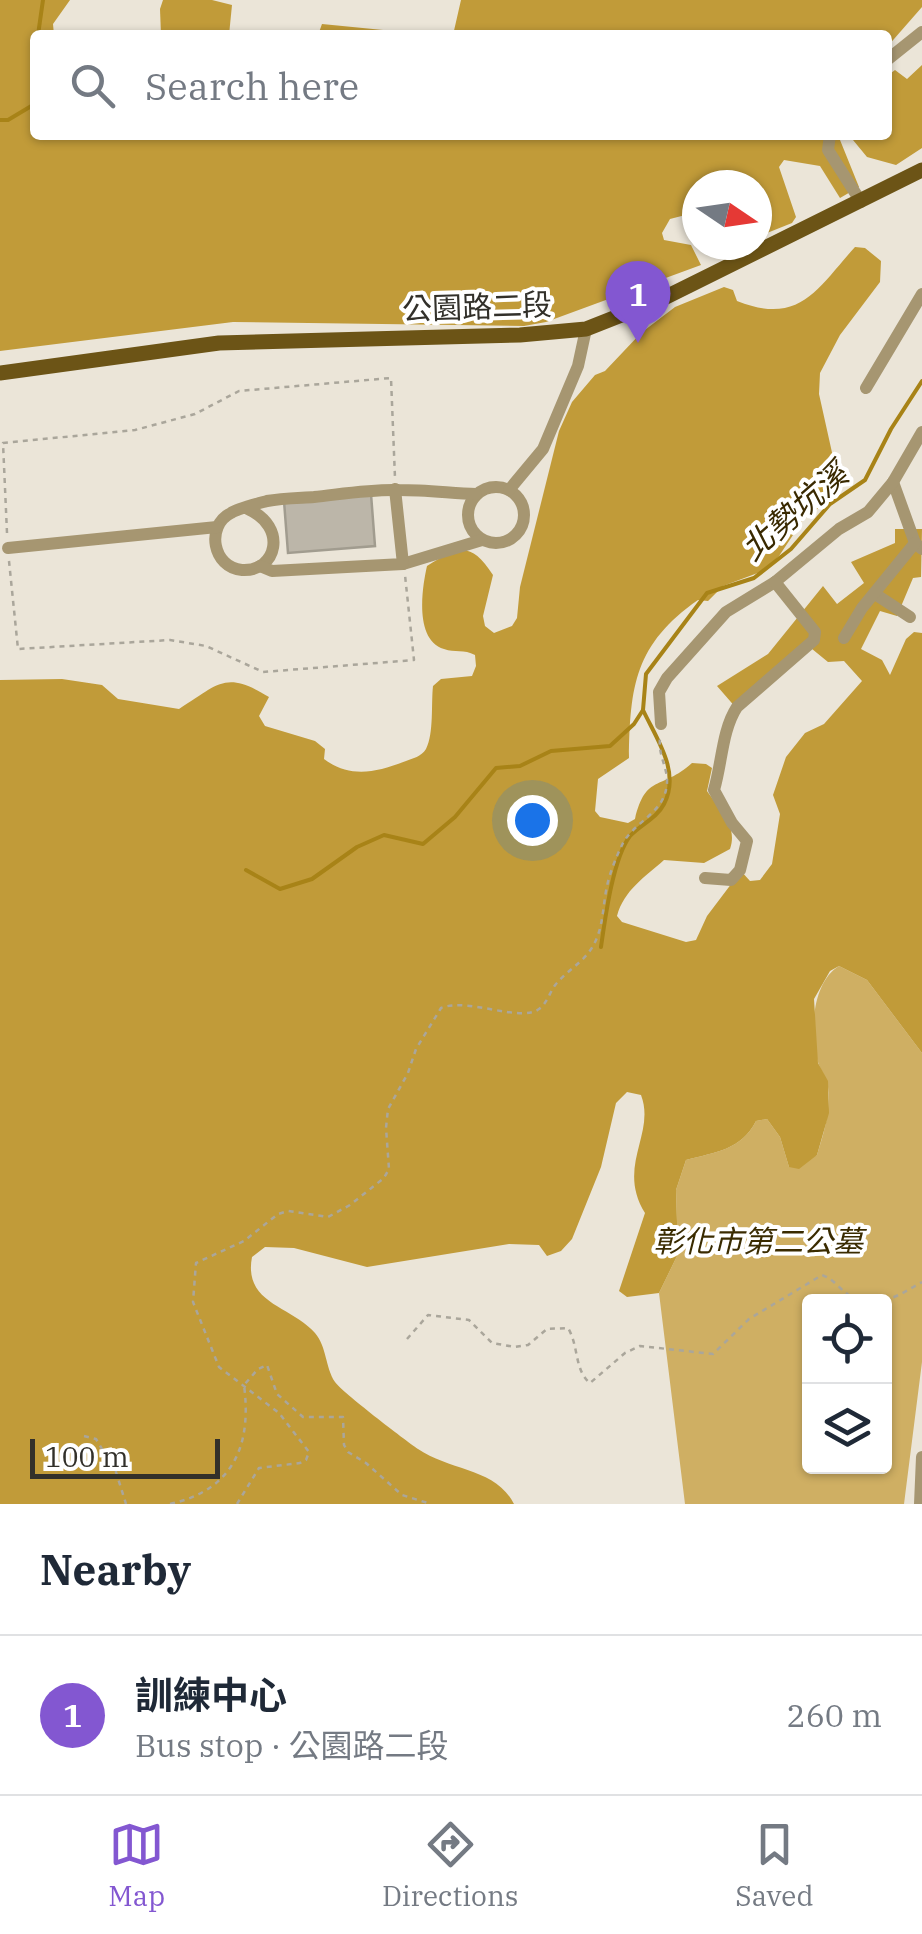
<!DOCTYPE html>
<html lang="en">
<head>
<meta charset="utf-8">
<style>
	:root { --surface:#fff; --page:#f2f2f3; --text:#1f2937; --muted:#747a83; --line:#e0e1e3; --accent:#8357d1 }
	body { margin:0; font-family:"IBM Plex Serif","Noto Sans TC",serif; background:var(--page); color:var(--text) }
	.controls { position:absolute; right:30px; bottom:30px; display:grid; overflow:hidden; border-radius:10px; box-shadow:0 2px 8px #0004 }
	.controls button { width:90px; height:90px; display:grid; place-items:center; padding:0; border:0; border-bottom:2px solid var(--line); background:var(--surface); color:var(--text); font:50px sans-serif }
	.compass { position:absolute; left:682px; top:170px; width:90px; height:90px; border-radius:50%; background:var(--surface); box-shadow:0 2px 8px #0004; rotate:103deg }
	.scale { position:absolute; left:30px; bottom:25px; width:190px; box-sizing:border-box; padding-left:10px; border:5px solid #32302a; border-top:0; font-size:28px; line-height:35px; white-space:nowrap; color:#32302a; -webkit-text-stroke:8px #fff; paint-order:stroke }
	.you { position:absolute; left:532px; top:820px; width:35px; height:35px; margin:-25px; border:8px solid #fff; border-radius:50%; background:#1a73e8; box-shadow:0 0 0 15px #1a73e833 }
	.badge { display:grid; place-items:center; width:65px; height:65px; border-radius:50%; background:var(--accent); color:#fff; font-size:32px; font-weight:700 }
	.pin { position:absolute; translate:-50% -82px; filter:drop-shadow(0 2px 5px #0008) }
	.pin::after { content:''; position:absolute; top:52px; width:35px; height:30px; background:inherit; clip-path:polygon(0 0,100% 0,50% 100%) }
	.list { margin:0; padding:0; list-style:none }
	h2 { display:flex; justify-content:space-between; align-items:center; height:130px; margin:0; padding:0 40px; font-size:42px }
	h2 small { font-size:32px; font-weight:400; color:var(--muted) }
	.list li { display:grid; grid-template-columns:65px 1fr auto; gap:30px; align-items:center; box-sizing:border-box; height:160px; padding:0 40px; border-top:2px solid var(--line) }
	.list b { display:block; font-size:38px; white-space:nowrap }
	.list p { margin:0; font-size:32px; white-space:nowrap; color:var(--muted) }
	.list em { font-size:32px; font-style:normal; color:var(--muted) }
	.icon { flex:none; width:55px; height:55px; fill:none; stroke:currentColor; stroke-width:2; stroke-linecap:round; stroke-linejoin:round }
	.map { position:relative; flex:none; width:922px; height:1504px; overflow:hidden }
	.search { position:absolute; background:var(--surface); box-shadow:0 2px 8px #0004; left:30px; right:30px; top:30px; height:110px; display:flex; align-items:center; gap:25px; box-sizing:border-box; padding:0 35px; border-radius:10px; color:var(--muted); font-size:38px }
	.sheet { height:290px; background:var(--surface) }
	nav { display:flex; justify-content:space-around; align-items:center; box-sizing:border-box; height:140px; border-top:2px solid var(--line); background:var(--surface); font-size:28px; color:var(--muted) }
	nav a { display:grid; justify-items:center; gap:5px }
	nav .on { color:var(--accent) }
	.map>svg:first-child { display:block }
	.green { fill:#cfaf63; fill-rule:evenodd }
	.forest { fill:#c19b39 }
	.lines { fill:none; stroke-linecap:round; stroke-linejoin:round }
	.stream { stroke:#a88317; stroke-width:4 }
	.building { fill:#bcb6a9; stroke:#a19c8f; stroke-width:2.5 }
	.path { stroke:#aaa69b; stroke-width:2.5; stroke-dasharray:5 5; stroke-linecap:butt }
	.minor { stroke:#a69671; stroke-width:12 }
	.major { stroke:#6c5416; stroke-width:15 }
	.labels { text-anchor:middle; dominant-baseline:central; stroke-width:8; stroke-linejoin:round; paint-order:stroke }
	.street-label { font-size:30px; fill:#32302a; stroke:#fff }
	.park-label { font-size:30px; font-style:italic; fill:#3a2b00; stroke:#fff }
	.water-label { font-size:32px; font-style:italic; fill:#392900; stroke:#fff }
</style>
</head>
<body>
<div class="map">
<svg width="922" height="1504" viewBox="0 0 922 1504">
	<rect width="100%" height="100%" fill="#ebe5d8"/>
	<path class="green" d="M839,966l28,14 55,73v309l-18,142h-219l-26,-211 19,-39 -2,-64 10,-30c30,-8 55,-10 70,-39l11,-2 13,18 9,30 28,-12c7,-23 14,-44 11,-68 -1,-9 -6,-14 -9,-22 -10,-28 -8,-82 20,-99zM810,1302h74v164h-74z"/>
	<g class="forest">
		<polygon points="0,0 70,0 53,24 54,35 35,35 35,135 838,135 859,187 840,198 820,166 784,160 779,167 796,217 792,223 757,237 757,185 697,185 697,212 670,219 662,233 664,240 691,245 701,265 546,322 524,326 233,322 0,351"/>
		<polygon points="163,0 212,0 232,5 229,35 161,35 160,9"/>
		<polygon points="461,0 922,0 922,7 887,47 887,35 453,35"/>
		<polygon points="322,24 383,30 399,35 318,35"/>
		<polygon points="922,65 922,148 896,165 867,157 853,140 854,135 887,135 887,76 895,70 907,79"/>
		<path d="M855,247l10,1 16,13 -1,21 -40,53 -20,38 -1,21 14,63 1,22 -5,21 -26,20 -24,36 -16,15 -40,15 -15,15 -10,-1c-63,44 -68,86 -69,158l-31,21 -3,32 5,6 28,6 7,-4c11,-46 26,-28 57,-56l14,1 6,4 -5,23c13,19 31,35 23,58l-26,14 -40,-3c-19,17 -40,30 -47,56l5,6 64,20 10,-2 11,-24 34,-45 9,10 10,-1 12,-16 8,-50 -7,-19 13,-38 19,-24 19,-9 38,-43 -18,-20 -16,1 -22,-18 -69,65 -20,-23 51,-32 55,-68 14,18 27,-21 -13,-21 44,-19v-14h27l-1,48 -8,1 -16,38 -17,-5 -19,38 21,11 8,15 16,-36 8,-7 8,1v420l-55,-73 -28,-14 -9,5 -16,28 4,64 10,18 1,32 -12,42 -18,14 -10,-2 -9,-30 -13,-18 -11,2c-15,29 -40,31 -70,39l-10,30 2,64 -19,39 -32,4 -8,-6 26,-78c-29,-47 11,-79 -4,-118l-14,-3 -11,11 -15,64 -29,72 -11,12 -14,5 -8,-11 -30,-1 -142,23 -73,-19 -29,-1 -13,10c-9,47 40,49 63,76 12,14 10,34 20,49 7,10 70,58 83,67 32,22 78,19 96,55h-514v-824l62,-1 40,6 16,14 61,10c40,-25 46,-39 90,-12l-10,19 6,10 50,15 10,8 -1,10c27,20 53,13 82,2 7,-3 15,-4 20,-12 8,-16 5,-45 7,-63l8,-7 31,-3 4,-10 -1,-11c-11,-6 -20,-2 -31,-6 -30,-9 -22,-61 -17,-83 32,-20 44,-25 66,9l-10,41 2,10 9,7 18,-7 5,-8 3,-31 39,-156 13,-29 23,-27 10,-4 36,-38 34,-26 49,-20 9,3 4,11c63,25 80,-12 118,-54z"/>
	</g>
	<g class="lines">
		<g class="stream">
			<polyline points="38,35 43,0"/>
			<polyline points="0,120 8,120 33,105 35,87"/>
			<polyline points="246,870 280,889 312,879 357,847 384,835 423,844 455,817 496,768 520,766 551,751 610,746 634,724 643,710 646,674 707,593 754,578 791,549 830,504 865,480 891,429 922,381"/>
			<path d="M601,947c4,-28 12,-89 29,-111 10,-11 27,-18 34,-32 17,-32 -8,-66 -21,-94"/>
		</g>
	</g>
	<polygon class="building" points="371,494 375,546 288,553 284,501"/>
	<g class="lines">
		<g class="path">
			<polyline points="7,533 3,443 135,430 195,414 239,391 391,378 395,478"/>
			<polyline points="9,561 18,649 170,640 206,646 263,672 414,660 405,575"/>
			<path d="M407,1339l21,-24 41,5 23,23 23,4 13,-2 19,-16 21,-1c11,18 6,42 22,55l35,-30 15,-7 73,8 36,-35 73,-44c14,5 20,18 32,23 26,11 47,-4 68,-16"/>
			<polyline points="84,1436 96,1439 116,1472 126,1504"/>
			<path d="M170,1504c63,-14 82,-58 74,-119l14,-16 9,-4 10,29 26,23h40l1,28 4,7 18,11 36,32 29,9"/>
			<path d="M237,1504l22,-36 41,-5 6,-3 3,-8 -30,-39 -60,-46 -26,-65 3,-39 48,-22 34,-27 10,-3 40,6 22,-12 34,-27 5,-9 -3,-41 2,-19 20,-36 8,-24 25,-41c27,-11 79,15 98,1 8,-5 11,-18 17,-25 10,-12 24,-20 33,-32 15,-20 13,-43 18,-66 3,-14 10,-31 16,-43 13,-23 42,-30 44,-60 1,-15 -9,-27 -7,-45"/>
		</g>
		<g class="minor">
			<polyline points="887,60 922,32"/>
			<polyline points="830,135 828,150 861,202"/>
			<polyline points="866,388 922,294"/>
			<polyline points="893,482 915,543 922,549"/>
			<circle cx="496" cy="515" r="28"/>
			<polyline points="509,490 543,449 578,366 586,329"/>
			<path d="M248,509c40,18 29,63 -6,61 -29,-2 -37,-44 -11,-57 6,-4 29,-10 36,-12 15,-3 32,-3 47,-4 28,-3 57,-8 85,-7 26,0 52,3 77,4"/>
			<polyline points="8,548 217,527"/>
			<polyline points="403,564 482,540"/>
			<polyline points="260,566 272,571 403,564 395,489"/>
			<polyline points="875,594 910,617"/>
			<polyline points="844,638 862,608 915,543"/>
			<polyline points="661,724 659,692 667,678 726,612 775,582 839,529 868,512 893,482 922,432"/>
			<path d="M705,878l26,2 9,-10 7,-29 -15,-18 -18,-33c8,-27 8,-60 23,-83l77,-67 1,-8 -40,-50"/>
			<polyline points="920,1504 922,1457"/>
		</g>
		<polyline class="major" points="0,373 219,343 520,335 586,329 662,299 922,170"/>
	</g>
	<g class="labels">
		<g class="street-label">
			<text transform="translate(477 306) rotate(-2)">公園路二段</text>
		</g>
		<g class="park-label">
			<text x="758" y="1240">彰化市第二公墓</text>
		</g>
		<g class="water-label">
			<text transform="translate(794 511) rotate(-41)">北勢坑溪</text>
		</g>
	</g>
</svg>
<div class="controls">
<button><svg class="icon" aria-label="locate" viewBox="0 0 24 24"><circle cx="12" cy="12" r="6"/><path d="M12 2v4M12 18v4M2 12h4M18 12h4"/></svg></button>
<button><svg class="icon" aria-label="layers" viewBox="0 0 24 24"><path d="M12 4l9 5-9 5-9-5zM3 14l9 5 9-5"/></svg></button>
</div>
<svg class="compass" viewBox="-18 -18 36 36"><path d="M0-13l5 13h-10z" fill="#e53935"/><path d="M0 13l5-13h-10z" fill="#747a83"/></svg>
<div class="scale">100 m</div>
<div class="you"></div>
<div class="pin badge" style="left:638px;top:343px">1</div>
<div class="search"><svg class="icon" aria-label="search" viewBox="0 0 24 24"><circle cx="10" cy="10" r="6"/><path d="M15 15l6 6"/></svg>Search here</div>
</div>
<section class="sheet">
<h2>Nearby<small></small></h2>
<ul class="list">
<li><span class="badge">1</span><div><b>訓練中心</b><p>Bus stop · 公園路二段</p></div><em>260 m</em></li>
</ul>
</section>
<nav>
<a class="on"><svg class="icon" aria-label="map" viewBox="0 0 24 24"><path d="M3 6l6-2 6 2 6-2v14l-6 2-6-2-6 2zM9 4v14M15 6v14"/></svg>Map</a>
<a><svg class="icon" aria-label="directions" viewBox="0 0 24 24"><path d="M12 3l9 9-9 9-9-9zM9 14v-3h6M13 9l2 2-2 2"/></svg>Directions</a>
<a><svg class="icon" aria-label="saved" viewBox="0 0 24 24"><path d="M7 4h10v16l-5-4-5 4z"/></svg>Saved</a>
</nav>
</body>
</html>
